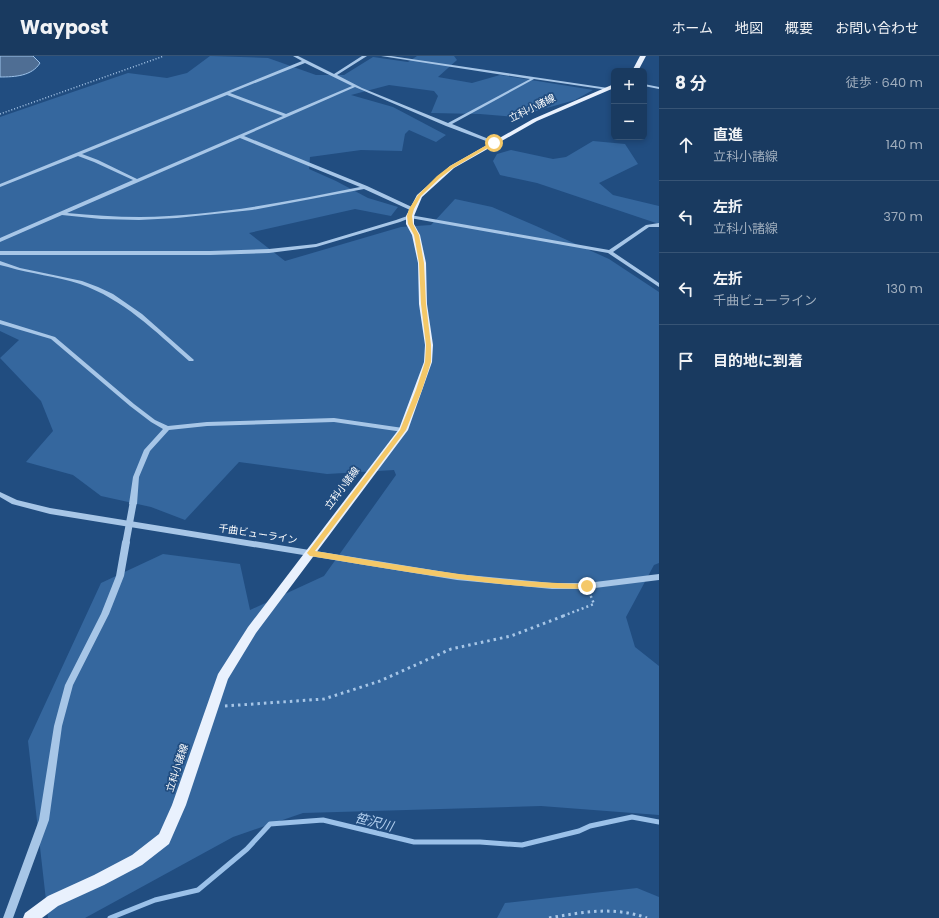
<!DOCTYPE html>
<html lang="ja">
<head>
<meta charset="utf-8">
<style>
	:root { --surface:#193a60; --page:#224166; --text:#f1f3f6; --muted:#9fadbd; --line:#375475 }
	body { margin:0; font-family:Poppins,"Noto Sans JP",sans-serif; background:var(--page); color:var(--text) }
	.controls { position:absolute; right:12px; top:12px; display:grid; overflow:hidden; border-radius:6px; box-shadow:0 2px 6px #0003 }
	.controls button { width:36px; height:36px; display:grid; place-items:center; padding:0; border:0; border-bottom:1px solid var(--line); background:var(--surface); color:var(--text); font:20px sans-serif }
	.stop { position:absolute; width:12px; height:12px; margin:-9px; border:3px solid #f4c868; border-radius:50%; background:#fff }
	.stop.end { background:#f4c868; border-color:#fff; box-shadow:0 1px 4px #0008 }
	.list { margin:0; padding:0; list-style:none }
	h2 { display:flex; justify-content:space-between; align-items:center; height:52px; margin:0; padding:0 16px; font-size:17px }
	h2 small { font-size:13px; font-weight:400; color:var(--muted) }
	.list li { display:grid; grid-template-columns:26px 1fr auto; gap:12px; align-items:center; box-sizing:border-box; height:72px; padding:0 16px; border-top:1px solid var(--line) }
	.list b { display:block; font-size:15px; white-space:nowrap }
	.list p { margin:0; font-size:13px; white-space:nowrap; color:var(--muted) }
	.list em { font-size:13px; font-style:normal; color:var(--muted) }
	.icon { flex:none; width:22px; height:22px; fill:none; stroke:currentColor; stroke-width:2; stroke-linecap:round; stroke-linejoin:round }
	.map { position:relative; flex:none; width:659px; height:862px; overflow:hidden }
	header { display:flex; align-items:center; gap:24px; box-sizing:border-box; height:56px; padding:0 20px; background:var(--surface); border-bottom:1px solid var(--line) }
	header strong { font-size:19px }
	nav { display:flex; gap:22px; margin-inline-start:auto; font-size:14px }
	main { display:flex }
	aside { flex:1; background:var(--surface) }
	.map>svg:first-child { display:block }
	.green { fill:#35679e }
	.water { fill:#4f6e94; stroke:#9bc1e9 }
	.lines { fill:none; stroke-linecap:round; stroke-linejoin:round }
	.stream { stroke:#9bc1e9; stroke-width:5 }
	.path-far2 { stroke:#a7c6e7; stroke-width:1.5; stroke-dasharray:1 2; stroke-linecap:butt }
	.path-far1 { stroke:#a7c6e7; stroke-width:2.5; stroke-dasharray:2 3; stroke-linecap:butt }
	.path { stroke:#a7c6e7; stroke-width:3; stroke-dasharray:2.5 4; stroke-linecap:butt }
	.minor { fill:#a7c6e7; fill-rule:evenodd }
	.major { fill:#e9f1fd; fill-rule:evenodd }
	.minor-bridge { stroke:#a7c6e7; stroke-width:7 }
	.route { fill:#f4c868 }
	.labels { text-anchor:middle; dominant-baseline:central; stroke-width:3.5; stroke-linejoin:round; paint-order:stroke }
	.street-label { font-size:10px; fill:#fff; stroke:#214d80 }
	.near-water-label { font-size:13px; font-style:italic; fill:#b2cfef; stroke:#214d80 }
</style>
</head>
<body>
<header>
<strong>Waypost</strong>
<nav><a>ホーム</a><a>地図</a><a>概要</a><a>お問い合わせ</a></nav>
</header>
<main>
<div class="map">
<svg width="659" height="862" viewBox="0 0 659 862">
	<rect width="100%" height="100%" fill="#214d80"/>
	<g class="green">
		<polygon points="210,0 268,2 316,19 344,19 373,1 408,6 417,0 454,0 457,4 438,21 472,27 500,19 593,34 575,44 515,61 480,58 431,57 438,40 434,35 389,29 351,39 393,51 446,79 436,86 409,74 405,78 402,95 361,94 310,101 309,113 336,125 368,142 398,151 391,160 355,153 249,177 285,205 401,171 431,169 455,143 492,151 536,170 609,203 659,236 659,507 654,509 626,561 635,591 659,610 659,759 541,750 303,757 233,781 85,862 48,862 28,685 101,527 163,498 240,508 250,554 324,520 396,419 394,414 327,418 239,406 185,464 151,451 101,440 73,419 26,406 53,375 41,345 0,302 19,284 0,275 0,61 128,17 167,22 187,17"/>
		<polygon points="593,85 625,88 638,108 599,127 613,139 659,150 659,168 537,127 500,119 493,105 497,98 511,94 553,103 566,101"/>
		<polygon points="637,832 659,841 659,862 497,862 505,847"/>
	</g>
	<path class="water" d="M0,0h33l7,7c-8,13 -25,14 -40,14z"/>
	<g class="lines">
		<polyline class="stream" points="110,862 155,844 198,834 247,793 270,768 323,764 414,786 480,786 522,789 579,775 590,770 632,761 659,766"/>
		<polyline class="path-far2" points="0,58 164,0"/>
		<polyline class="path-far1" points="563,560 594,548 590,538"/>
		<g class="path">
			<polyline points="225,650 324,643 380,625 451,593 511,580 566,559"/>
			<path d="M549,862c34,-6 64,-12 98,0"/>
		</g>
		<g class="minor">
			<path d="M293,0h5l36,18 28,-18h5l-30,19 25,13 86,35 82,-44 -149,-23h10l217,32 2,1 -2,1 -74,-11 -82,45 44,18v2h-2l-48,-18 -91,-39 -111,49 123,50 47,22v2h-4l-46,-21 -112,21 -75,8 -38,2 -38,-1 -39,-4 -62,27v-4l133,-58 -39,-18 -16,-6 -78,31v-3l302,-123zM305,7l47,23 -66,28 -56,-21zM227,39l56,21 -146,63 -39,-19 -16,-6zM240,82l120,49c-73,15 -146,29 -220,30 -25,0 -49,-2 -73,-4z"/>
			<polygon points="644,28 659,31 659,33 644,30"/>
			<polygon points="410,159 609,194 646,169 659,167 659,171 649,171 613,196 659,227 659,231 608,197 410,162 400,166 316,191 269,197 210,199 0,199 0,195 210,195 269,193 316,188 396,164"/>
			<path d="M0,205l20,7 62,13 16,6 15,7 29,20 52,46 -1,1h-4c-34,-30 -66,-62 -109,-77 -24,-8 -49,-10 -72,-17l-8,-2z"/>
			<polygon points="0,264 55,281 134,348 155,364 168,370 207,366 334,362 403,372 406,374 403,376 334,366 207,370 169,374 150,395 139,421 137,448 133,450 129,448 133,421 144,394 163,373 151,366 130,350 51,283 0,268"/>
			<polygon points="0,436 17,444 50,452 457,518 552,527 587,527 659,518 659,524 587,533 552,533 457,524 50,458 12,448 0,441"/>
			<polygon points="126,483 129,484 130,486 124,520 109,558 73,629 62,670 49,764 13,862 3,862 39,764 54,670 65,629 101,558 116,520 122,486 123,484"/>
		</g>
		<g class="major">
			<polygon points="640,0 646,0 638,15 632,15"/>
			<polygon points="614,28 614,32 537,65 454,112 422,141 414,160 414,168 420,179 426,207 427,248 433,289 432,306 408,374 256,577 228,623 186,749 169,788 142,809 104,829 58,850 42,862 23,862 25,857 48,840 94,819 132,799 159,778 172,749 218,618 248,571 399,373 424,306 425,289 419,248 418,207 412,179 406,168 406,160 417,139 450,110 533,63"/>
		</g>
		<polyline class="minor-bridge" points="126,486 133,448"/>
	</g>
	<path class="route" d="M492,86l4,1 -43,25 -13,10 -19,18 -7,13 -2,7 1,8 6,11 5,28 2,41 5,41v17l-9,28 -16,40 -91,121c90,15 180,32 272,33l4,2 -4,3c-93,-1 -185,-18 -277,-33l-3,-3 93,-123 16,-40 9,-28 1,-17 -5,-41 -2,-41 -5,-28 -6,-11 -1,-8 2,-7 9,-14 19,-19 13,-10z"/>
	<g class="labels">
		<g class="street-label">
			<text transform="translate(532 52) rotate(-26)">立科小諸線</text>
			<text transform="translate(342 432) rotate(-53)">立科小諸線</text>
			<text transform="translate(258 478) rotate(9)">千曲ビューライン</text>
			<text transform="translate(177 712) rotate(-72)">立科小諸線</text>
		</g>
		<g class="near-water-label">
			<text transform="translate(374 766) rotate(14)">笹沢川</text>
		</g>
	</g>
</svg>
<div class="controls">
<button>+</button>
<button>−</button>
</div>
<div class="stop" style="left:494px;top:87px"></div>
<div class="stop end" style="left:587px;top:530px"></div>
</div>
<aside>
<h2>8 分<small>徒歩 · 640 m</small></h2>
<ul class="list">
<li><svg class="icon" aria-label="ahead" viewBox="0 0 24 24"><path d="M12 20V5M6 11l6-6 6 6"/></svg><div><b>直進</b><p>立科小諸線</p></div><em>140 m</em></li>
<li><svg class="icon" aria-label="left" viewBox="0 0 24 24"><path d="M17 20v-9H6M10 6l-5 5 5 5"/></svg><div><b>左折</b><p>立科小諸線</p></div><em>370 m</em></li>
<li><svg class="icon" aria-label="left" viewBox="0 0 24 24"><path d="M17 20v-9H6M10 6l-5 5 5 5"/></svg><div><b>左折</b><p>千曲ビューライン</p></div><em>130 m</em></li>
<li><svg class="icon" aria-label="arrive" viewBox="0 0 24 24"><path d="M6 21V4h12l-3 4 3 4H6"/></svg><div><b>目的地に到着</b></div></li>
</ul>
</aside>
</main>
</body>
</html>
